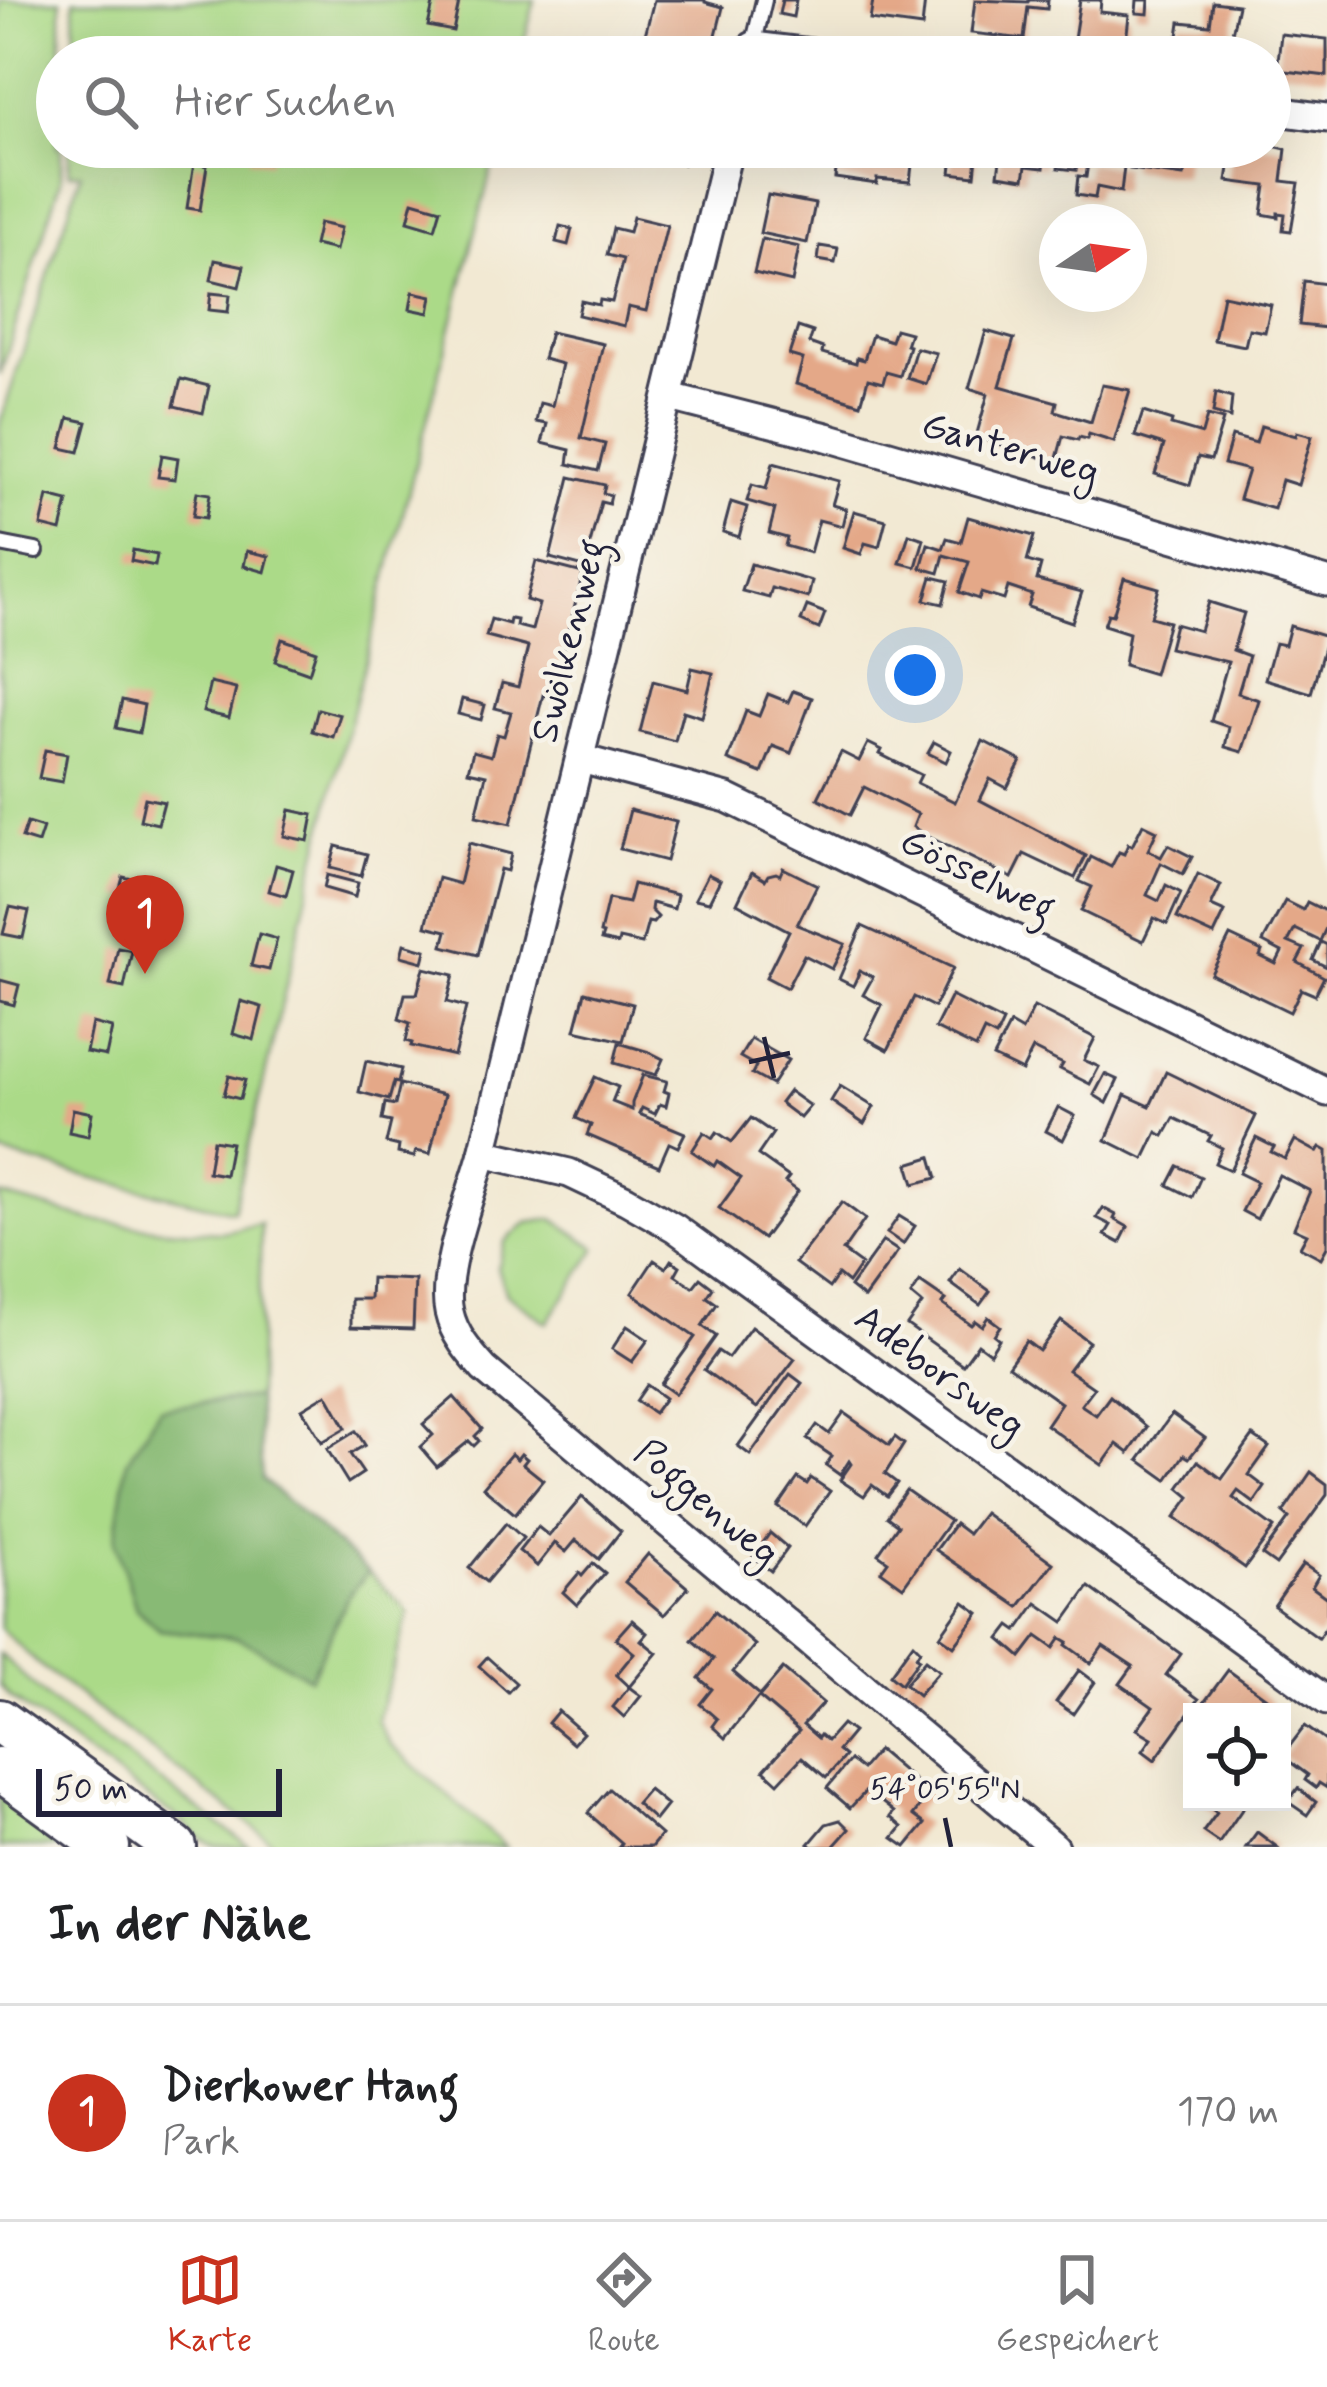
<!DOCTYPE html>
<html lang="de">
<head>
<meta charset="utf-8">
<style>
	:root { --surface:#fff; --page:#f6f6f6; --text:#202124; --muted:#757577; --line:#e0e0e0; --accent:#c8321e }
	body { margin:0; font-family:Mynerve,sans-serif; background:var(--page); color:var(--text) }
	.controls { position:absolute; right:36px; bottom:36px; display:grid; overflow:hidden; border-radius:0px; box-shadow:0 12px 48px #0002 }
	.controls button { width:108px; height:108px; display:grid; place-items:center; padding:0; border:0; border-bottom:3px solid var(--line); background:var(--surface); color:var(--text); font:60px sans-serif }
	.compass { position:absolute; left:1039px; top:204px; width:108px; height:108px; border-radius:50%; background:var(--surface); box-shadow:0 12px 48px #0002; rotate:77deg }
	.scale { position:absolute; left:36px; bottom:30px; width:246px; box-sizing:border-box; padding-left:12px; border:6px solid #22223b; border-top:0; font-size:33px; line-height:42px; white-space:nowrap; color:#22223b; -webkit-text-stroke:9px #f7f3e8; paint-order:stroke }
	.you { position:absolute; left:915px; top:675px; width:42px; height:42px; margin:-30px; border:9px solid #fff; border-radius:50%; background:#1a73e8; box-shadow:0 0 0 18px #1a73e833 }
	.badge { display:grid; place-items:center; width:78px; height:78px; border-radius:50%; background:var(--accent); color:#fff; font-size:39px; font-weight:700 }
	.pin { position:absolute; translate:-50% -99px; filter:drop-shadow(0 3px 6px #0008) }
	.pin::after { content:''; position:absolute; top:63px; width:42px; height:36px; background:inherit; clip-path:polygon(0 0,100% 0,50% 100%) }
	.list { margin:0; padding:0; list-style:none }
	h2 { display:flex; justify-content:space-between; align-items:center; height:156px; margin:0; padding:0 48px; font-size:51px }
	h2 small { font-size:39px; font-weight:400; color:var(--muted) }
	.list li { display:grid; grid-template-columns:78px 1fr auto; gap:36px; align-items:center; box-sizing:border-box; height:216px; padding:0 48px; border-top:3px solid var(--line) }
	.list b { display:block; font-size:45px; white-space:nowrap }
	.list p { margin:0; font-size:39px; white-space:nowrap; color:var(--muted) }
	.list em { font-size:39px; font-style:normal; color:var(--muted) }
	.icon { flex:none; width:66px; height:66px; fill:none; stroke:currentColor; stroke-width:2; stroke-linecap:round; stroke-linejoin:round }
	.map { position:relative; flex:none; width:1327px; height:1847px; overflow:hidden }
	.search { position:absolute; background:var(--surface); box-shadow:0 12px 48px #0002; left:36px; right:36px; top:36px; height:132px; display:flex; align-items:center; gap:30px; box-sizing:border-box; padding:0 42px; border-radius:66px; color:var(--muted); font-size:45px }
	.sheet { height:372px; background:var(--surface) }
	nav { display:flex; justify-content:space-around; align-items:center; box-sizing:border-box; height:168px; border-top:3px solid var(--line); background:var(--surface); font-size:33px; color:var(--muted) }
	nav a { display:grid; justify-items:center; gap:6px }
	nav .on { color:var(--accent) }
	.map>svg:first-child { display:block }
	.green { fill:#abda88; stroke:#667e62; stroke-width:3 }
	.forest { fill:#88ba74; stroke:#556e58; stroke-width:3 }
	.building { fill:#e4a888 }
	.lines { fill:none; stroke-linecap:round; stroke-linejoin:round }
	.lane-casing { stroke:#414052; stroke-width:20 }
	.street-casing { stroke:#414052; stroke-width:33 }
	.primary-casing { stroke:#414052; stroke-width:48 }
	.lane { stroke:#fff; stroke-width:14 }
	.street { stroke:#fff; stroke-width:27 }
	.primary { stroke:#fff; stroke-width:42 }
	.ticks { fill:none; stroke:#22223b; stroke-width:4.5 }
	.labels { text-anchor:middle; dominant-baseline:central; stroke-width:9; stroke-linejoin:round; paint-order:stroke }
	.street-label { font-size:39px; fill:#22223b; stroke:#f7f3e8 }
	.ticks-label { font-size:30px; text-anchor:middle; fill:#22223b; stroke:#f7f3e8; stroke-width:9; stroke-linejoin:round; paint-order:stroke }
</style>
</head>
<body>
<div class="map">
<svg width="1327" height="1847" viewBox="0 0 1327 1847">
	<rect width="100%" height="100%" fill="#f7f3e8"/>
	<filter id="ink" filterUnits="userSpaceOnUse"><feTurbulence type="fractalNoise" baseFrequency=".00833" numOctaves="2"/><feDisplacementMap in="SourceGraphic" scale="24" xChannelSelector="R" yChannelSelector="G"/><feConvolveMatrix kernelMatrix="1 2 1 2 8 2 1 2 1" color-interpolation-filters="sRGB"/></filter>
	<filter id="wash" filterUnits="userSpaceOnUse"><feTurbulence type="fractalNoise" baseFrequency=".004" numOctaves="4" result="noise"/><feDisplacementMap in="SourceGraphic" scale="48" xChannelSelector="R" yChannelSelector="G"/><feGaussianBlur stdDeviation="2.7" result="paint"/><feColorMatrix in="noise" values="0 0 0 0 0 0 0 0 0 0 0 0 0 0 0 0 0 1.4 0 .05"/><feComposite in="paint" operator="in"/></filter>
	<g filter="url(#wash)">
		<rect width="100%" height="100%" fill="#f2e9d3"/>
		<g class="green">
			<polygon points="0,0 61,0 61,57 57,57 57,147 61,147 61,180 0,375"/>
			<polygon points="74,0 535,0 520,57 75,57"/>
			<polygon points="69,147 497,147 331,795 233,1211 117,1184 0,1153 0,423 81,173 69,173"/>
			<polygon points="0,1195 91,1220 162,1229 221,1232 261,1224 257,1397 160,1408 160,1630 239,1638 310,1678 348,1596 368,1572 409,1612 377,1720 389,1743 506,1847 279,1847 38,1664 0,1628"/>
			<polygon points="553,1219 597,1248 547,1323 506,1294 497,1268 505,1241 527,1223"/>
			<path d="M0,1654l50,47 200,146c-10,0 -24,0 -32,0 -21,-5 -33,-29 -52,-36l-156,-114 -10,-12z"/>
			<polygon points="0,1769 108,1847 0,1847"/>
		</g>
		<polygon class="forest" points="257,1397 262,1479 368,1572 348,1596 310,1678 239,1638 160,1630 136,1609 115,1540 127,1461 160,1408"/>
		<g id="blocks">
			<g class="building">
				<polygon points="434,0 459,2 453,31 428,26"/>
				<polygon points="654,0 705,0 705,2 723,7 712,51 728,57 659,57 663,40 645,35"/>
				<polygon points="782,0 796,0 793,17 779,14"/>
				<polygon points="873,0 925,0 922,27 870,20"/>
				<polygon points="975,0 1028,2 1029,0 1048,0 1047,9 1028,7 1024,39 971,33"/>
				<polygon points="1080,0 1101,0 1100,12 1129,15 1125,51 1073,45"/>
				<polygon points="1137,0 1149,0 1148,14 1136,13"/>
				<polygon points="1213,2 1238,5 1227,57 1175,57 1180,22 1210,25"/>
				<polygon points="1281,34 1327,39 1327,76 1277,70"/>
				<polygon points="1273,146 1286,149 1282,181 1299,183 1291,231 1283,230 1285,214 1278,213 1278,217 1262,214 1266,186 1227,181 1232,147"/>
				<polygon points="251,147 271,147 269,163 249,160"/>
				<polygon points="624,147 687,147 683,164"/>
				<polygon points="839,147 914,147 910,182 877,179 877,184 835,178"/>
				<polygon points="954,147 978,147 975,176 951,173"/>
				<polygon points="1029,147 1084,147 1082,163 1077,162 1076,170 1058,168 1059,160 1045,158 1044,168 1026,166 1024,179 998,175 1001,153 1028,156"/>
				<polygon points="1133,147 1175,147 1175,151 1187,153 1184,176 1130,169"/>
				<polygon points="194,163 207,166 200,210 187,208"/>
				<polygon points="1088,163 1124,167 1121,192 1097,187 1095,198 1076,195 1078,176 1086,177"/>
				<polygon points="768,195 815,204 807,243 760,233"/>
				<polygon points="413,201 441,209 435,229 408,221"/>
				<polygon points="633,217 667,225 646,311 628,307 624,326 578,315 581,301 599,305 600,300 612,302 623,259 607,255 613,228 629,232"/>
				<polygon points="319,223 341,228 336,250 314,245"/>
				<polygon points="560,226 572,229 568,245 556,242"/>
				<polygon points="762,239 799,247 792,282 754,273"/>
				<polygon points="820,246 838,249 835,263 818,260"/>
				<polygon points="215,260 244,266 239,287 211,280"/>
				<polygon points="1304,281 1327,284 1327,328 1299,325"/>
				<polygon points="413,292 432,296 429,313 410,309"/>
				<polygon points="211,293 230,295 228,312 209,310"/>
				<polygon points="1223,295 1271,305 1265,332 1249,329 1245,346 1214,340"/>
				<polygon points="798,327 813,332 809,343 823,348 822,353 856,363 857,358 864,360 872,335 891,341 895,329 910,333 906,345 909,346 900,376 886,372 883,383 868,379 861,404 796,384 803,359 789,355"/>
				<polygon points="986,331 1014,339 1000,386 1057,402 1055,411 1091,422 1102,385 1130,390 1114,442 1089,434 1087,439 1079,437 1078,440 1063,436 1056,462 976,437 988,394 969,388"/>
				<polygon points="550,332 603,344 581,438 605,444 598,471 568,464 570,450 542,443 547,424 536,422 540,403 552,406 562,364 543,359"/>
				<polygon points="916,348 936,353 926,384 907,378"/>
				<polygon points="181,379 209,386 203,413 174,406"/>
				<polygon points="1216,392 1232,397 1230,418 1213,413"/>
				<polygon points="1143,412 1172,421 1171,425 1202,434 1207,416 1223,420 1211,460 1198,457 1190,485 1155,474 1164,445 1135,436"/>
				<polygon points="69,418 87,422 79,452 61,448"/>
				<polygon points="1261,426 1296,436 1297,432 1312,436 1298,485 1282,480 1274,509 1239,499 1248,470 1224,464 1232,436 1256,443"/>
				<polygon points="162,455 178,458 175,479 158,477"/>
				<polygon points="773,463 839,481 832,505 846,509 842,526 819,520 810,553 785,546 787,538 769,533 775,509 747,501 752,485 766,489"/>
				<polygon points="570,477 605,485 603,493 611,495 609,504 601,502 584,567 550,558"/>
				<polygon points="197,492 210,494 206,518 193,516"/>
				<polygon points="48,496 68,501 61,531 41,526"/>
				<polygon points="731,502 747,507 739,537 723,532"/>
				<polygon points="854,511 886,520 879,547 865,543 861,554 843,548"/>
				<polygon points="968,517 1034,536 1027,561 1041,565 1037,580 1082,592 1072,622 1028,607 1032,595 1008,587 1004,600 981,593 979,599 959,592 969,562 944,555 939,573 921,568 928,544 943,549 947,538 961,542"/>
				<polygon points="909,534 924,539 916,567 900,563"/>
				<polygon points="133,550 157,555 155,566 131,561"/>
				<polygon points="247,551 269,556 265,572 244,566"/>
				<polygon points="536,561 583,573 552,697 543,695 511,824 476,816 486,775 468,771 473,751 491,756 497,734 504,736 511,712 495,708 502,683 518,687 528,647 486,636 491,619 509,624 510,619 517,620 516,626 532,630 539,604 526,600"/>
				<polygon points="751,564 812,581 808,598 772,588 769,598 742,591"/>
				<polygon points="932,577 949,581 943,604 925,600"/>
				<polygon points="1124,578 1159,588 1151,617 1169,622 1154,674 1124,665 1129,633 1104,625 1108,614 1113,615"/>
				<polygon points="1209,602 1244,613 1233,650 1249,656 1238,693 1259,700 1242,752 1225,747 1229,727 1211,721 1228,662 1169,648 1175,624 1200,631"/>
				<polygon points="807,606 825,613 819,629 801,621"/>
				<polygon points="1290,626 1327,637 1311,693 1265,679 1275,643 1285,645"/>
				<polygon points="282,639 316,651 309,673 275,661"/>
				<polygon points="692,668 713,673 702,717 683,711 675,741 640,732 653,681 687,690"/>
				<polygon points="210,683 236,689 229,718 203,712"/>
				<polygon points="793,691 812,698 791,753 773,746 762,773 728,760 746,711 759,716 768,694 788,702"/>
				<polygon points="462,699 485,705 481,720 458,714"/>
				<polygon points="122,700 144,705 139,733 116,728"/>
				<polygon points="318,709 340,715 333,737 312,731"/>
				<polygon points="983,741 1021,761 1007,788 990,779 980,800 1086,856 1075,878 1024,854 1012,878 925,835 913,827 918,814 864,787 850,815 818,798 841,752 859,761 868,743 882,750 880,754 921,775 917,783 955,802"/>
				<polygon points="934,742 951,751 946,762 928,753"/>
				<polygon points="45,750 67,754 62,782 39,778"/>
				<polygon points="145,798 164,802 158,824 140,820"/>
				<polygon points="290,810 313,815 308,841 284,836"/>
				<polygon points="630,810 676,822 666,861 620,849"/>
				<polygon points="27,823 43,828 38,843 22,838"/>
				<polygon points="1143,824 1157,831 1148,850 1161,857 1168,845 1192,857 1183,874 1161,863 1147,895 1159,901 1166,885 1181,893 1167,924 1154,918 1143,941 1081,911 1092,887 1079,881 1091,857 1111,867 1119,852 1124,854 1128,844 1132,846"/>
				<polygon points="469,843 511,854 507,871 500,869 478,955 443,946 447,931 426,926 438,878 459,884"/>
				<polygon points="336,846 367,854 361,876 330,868"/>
				<polygon points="276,865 293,870 286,896 269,891"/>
				<polygon points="783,868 817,885 797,925 845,944 832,969 804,955 787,988 766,977 789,931 737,903 752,872 765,880 768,875 776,873 780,875"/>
				<polygon points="708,874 720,880 709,902 695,899"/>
				<polygon points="1198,874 1221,885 1211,906 1225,912 1214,935 1177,918"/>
				<polygon points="327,875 358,883 355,897 324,888"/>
				<polygon points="123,877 147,882 143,902 118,896"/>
				<polygon points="633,884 677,895 674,909 652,903 651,910 658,917 653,923 648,922 642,944 619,939 618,944 601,940 603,934 600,933 608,899 628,903"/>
				<polygon points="1285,901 1303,910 1307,902 1327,912 1327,926 1320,941 1295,929 1288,942 1304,949 1297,962 1324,977 1315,995 1301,989 1290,1012 1211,974 1230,936 1262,951 1260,956 1276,964 1282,952 1263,942"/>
				<polygon points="10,907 29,911 23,938 3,934"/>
				<polygon points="862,926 953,968 934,1007 914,997 888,1050 866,1038 882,1005 863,995 873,977 860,971 853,986 839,979"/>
				<polygon points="259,934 277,939 269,970 251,966"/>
				<polygon points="1321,942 1327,945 1327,967 1313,960"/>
				<polygon points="404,944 426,950 423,962 401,956"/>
				<polygon points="118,948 132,951 124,988 110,985"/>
				<polygon points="424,968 454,975 447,1002 466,1007 454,1056 411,1046 412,1043 406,1041 410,1023 399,1019 405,994 417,994"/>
				<polygon points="0,980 19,985 14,1005 0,1001"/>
				<polygon points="585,992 633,1004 623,1041 575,1030"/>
				<polygon points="951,996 1003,1022 996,1037 984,1031 976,1048 935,1028"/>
				<polygon points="241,1001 262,1007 254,1040 233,1034"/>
				<polygon points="1034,1007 1095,1038 1084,1060 1099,1067 1090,1084 1060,1069 1063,1064 1033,1049 1022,1071 993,1057 1010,1024 1022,1031"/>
				<polygon points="92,1023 112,1028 106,1056 86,1052"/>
				<polygon points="751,1039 788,1060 772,1085 752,1074 756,1066 740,1057"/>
				<polygon points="619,1043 649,1052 663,1059 656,1075 614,1063"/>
				<polygon points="366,1061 401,1069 398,1083 394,1082 389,1100 359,1092"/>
				<polygon points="1166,1072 1256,1116 1230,1170 1215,1163 1222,1148 1208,1141 1211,1136 1174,1118 1164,1136 1157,1132 1144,1159 1106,1140 1125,1095 1150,1106"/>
				<polygon points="1105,1074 1118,1080 1107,1103 1094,1095"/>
				<polygon points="643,1075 667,1081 664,1091 669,1093 666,1106 660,1104 655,1114 642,1108 639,1114 685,1133 678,1147 669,1143 659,1166 587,1135 591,1125 576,1118 595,1077 618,1087 612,1102 632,1110 632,1103"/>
				<polygon points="229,1076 245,1080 240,1099 224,1095"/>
				<polygon points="400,1084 444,1095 430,1154 416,1151 414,1157 398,1153 399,1146 386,1143 391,1122 382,1120 385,1103 395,1105"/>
				<polygon points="840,1086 874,1107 864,1124 831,1101"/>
				<polygon points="789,1091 810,1106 800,1118 780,1103"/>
				<polygon points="1058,1107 1075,1116 1063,1140 1046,1131"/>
				<polygon points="73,1109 92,1113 88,1136 69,1132"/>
				<polygon points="751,1118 773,1133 758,1155 789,1177 785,1182 798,1191 763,1239 719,1208 741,1178 717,1161 714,1166 692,1151 704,1132 713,1138 717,1132 732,1142"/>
				<polygon points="1256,1138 1274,1147 1271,1152 1285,1159 1295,1140 1317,1152 1320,1147 1327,1151 1327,1247 1321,1258 1300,1247 1307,1234 1294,1228 1310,1191 1279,1175 1257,1219 1242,1211 1257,1182 1239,1173"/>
				<polygon points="213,1140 231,1143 225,1175 208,1172"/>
				<polygon points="931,1157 937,1178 914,1184 908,1164"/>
				<polygon points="1178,1166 1201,1177 1192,1197 1168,1185"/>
				<polygon points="842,1202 865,1219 843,1251 861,1264 848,1283 838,1275 829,1288 795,1263"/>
				<polygon points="1103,1208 1116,1215 1114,1219 1128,1227 1120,1243 1105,1235 1111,1225 1097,1218"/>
				<polygon points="899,1216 915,1226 903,1244 887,1233"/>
				<polygon points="883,1241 898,1251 864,1298 850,1287"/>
				<polygon points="654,1260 666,1268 671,1260 680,1266 675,1275 693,1287 700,1278 713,1288 707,1297 717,1304 702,1326 716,1336 675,1394 661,1384 695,1337 632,1293"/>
				<polygon points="960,1269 990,1291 980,1305 950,1283"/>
				<polygon points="371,1278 415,1280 413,1329 351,1327 351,1299 370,1299"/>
				<polygon points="920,1282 946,1300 942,1304 971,1325 975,1321 982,1326 988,1317 1000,1326 994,1335 999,1339 990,1353 978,1344 963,1365 907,1325 922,1304 911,1295"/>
				<polygon points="1061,1321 1089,1342 1068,1370 1094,1388 1081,1405 1096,1415 1110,1396 1147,1427 1129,1453 1117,1444 1102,1465 1046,1425 1061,1403 1008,1366 1026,1341 1039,1351"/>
				<polygon points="627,1326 648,1340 632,1362 612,1349"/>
				<polygon points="751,1327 795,1359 757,1408 704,1370 718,1351 728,1358"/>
				<polygon points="790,1374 802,1383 750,1455 738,1446"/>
				<polygon points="647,1385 665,1398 654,1413 636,1401"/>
				<polygon points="327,1394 346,1428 322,1442 302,1409"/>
				<polygon points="454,1397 482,1429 475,1436 479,1441 474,1446 469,1441 437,1467 420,1447 433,1435 423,1424"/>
				<polygon points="844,1413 889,1445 895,1437 904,1444 885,1474 897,1483 887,1496 872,1485 864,1496 840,1480 851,1464 849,1461 840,1475 826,1465 832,1456 807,1439 817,1425 829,1434"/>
				<polygon points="1172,1414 1205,1438 1189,1458 1184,1455 1167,1480 1139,1460"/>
				<polygon points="356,1431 365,1445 350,1454 363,1473 348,1483 327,1449"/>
				<polygon points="1253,1436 1269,1447 1249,1475 1265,1487 1254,1503 1238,1491 1233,1498 1274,1528 1245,1568 1175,1518 1190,1497 1179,1488 1198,1461 1222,1479"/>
				<polygon points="511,1454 517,1459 521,1454 527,1459 523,1464 543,1480 515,1514 483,1487"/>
				<polygon points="1311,1472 1327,1484 1327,1495 1276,1565 1262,1555 1289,1518 1283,1513"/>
				<polygon points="798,1478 807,1484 811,1478 830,1491 805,1526 778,1507"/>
				<polygon points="906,1490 950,1521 903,1587 881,1571 888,1561 878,1554 898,1525 887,1517"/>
				<polygon points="582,1497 621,1531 599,1559 576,1540 566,1552 555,1543 537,1566 519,1551 538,1527 549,1536"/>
				<polygon points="984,1513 1053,1563 1019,1607 936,1550 955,1524 968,1534"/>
				<polygon points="506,1523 523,1538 486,1582 469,1568"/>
				<polygon points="770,1533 788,1548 771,1571 753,1557"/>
				<polygon points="648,1554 688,1588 664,1615 625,1582"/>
				<polygon points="593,1563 605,1573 577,1605 563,1592 579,1573 582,1576"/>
				<polygon points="1303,1564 1319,1575 1312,1587 1327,1598 1327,1625 1318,1638 1274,1606"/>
				<polygon points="1089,1587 1181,1654 1166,1675 1199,1699 1155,1760 1143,1751 1152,1738 1137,1729 1153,1707 1120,1684 1133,1666 1103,1646 1091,1663 1066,1645 1068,1642 1061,1638 1054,1648 1037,1636 1021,1657 1000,1639 1010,1626 1017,1631 1037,1603 1064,1622"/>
				<polygon points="964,1602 979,1613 954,1646 940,1636"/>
				<polygon points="715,1611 755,1645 733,1672 760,1695 725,1738 712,1726 717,1719 700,1704 712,1689 699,1678 714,1659 692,1640"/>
				<polygon points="632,1620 647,1633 641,1640 657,1653 629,1687 616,1675 634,1653 616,1638"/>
				<polygon points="913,1643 920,1650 916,1657 919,1659 901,1684 890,1675"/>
				<polygon points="487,1657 516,1683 508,1692 479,1666"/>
				<polygon points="925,1660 939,1671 918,1695 905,1684"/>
				<polygon points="783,1669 823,1703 803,1725 818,1738 820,1735 827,1741 842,1724 853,1732 838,1750 845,1756 826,1778 802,1757 778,1783 764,1770 799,1731 759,1697"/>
				<polygon points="1079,1670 1095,1682 1073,1714 1056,1702"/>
				<polygon points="1228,1670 1272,1702 1265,1712 1197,1712"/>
				<polygon points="629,1687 641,1696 624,1717 613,1707"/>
				<polygon points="558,1711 583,1733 573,1744 548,1723"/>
				<polygon points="1305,1726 1327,1742 1327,1788 1319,1783 1316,1788 1305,1780 1308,1775 1282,1756"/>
				<polygon points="878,1750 930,1794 913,1815 925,1824 906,1847 893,1838 902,1827 890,1817 894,1812 867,1790 850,1808 827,1788 850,1760 862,1769"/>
				<polygon points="1298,1788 1316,1802 1307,1815 1288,1802"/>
				<polygon points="609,1789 661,1835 651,1847 619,1847 622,1843 588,1813"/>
				<polygon points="648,1789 667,1805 655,1820 636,1803"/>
				<polygon points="1203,1802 1240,1802 1245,1805 1219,1843 1203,1832 1217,1813"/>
				<polygon points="840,1820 849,1829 833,1847 813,1847 809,1844 826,1824"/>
				<polygon points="1257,1832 1277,1847 1246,1847"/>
			</g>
		</g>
	</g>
	<g filter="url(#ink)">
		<use href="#blocks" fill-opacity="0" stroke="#414052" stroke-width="3"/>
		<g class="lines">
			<g class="lane-casing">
				<g id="lane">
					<polyline points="753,46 764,0"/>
					<polyline points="0,544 36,551"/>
				</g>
			</g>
			<g class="street-casing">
				<g id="street">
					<polyline points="751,57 753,46 843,57"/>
					<polyline points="1270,110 1327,118"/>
					<path d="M729,147l-246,1006c-11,40 -43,120 -34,159 5,23 20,40 35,57l570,478"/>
					<polyline points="670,397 827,437 1327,582"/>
					<polyline points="581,759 727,798 1327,1092"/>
					<polyline points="483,1153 569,1173 626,1200 675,1228 1327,1701"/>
				</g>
			</g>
			<g class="primary-casing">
				<g id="primary">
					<polyline points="0,1721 175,1847"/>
					<polyline points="0,1769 108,1847"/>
				</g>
			</g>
			<use href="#lane" class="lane"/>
			<use href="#street" class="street"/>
			<use href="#primary" class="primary"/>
		</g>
	</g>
	<path class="ticks" d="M764,1037l10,41M749,1062l41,-9M945,1818l6,29"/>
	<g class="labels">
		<g class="street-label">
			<text transform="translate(1010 450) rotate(16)">Ganterweg</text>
			<text transform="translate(570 641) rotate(-76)">Swölkenweg</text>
			<text transform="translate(977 876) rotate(26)">Gösselweg</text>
			<text transform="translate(939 1373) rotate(36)">Adeborsweg</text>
			<text transform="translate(706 1504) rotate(40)">Poggenweg</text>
		</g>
	</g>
	<g class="ticks-label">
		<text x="945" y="1798">54°05'55"N</text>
	</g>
</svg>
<div class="controls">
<button><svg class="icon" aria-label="locate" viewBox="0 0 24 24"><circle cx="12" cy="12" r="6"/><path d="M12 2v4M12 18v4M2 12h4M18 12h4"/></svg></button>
</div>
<svg class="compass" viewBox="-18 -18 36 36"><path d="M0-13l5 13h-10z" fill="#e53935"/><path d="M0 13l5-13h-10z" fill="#757577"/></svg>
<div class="scale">50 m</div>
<div class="you"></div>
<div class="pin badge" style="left:145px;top:974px">1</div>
<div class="search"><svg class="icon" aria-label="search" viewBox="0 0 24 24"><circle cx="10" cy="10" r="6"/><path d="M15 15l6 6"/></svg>Hier suchen</div>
</div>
<section class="sheet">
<h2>In der Nähe<small></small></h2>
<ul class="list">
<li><span class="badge">1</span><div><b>Dierkower Hang</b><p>Park</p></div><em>170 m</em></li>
</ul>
</section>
<nav>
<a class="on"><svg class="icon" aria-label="map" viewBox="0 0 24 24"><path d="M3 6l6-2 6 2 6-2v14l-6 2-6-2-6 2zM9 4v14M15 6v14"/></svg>Karte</a>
<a><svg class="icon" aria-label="directions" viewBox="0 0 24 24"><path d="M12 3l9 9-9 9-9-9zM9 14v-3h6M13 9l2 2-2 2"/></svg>Route</a>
<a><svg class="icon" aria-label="saved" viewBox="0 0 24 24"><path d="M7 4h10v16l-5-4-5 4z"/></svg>Gespeichert</a>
</nav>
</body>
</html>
